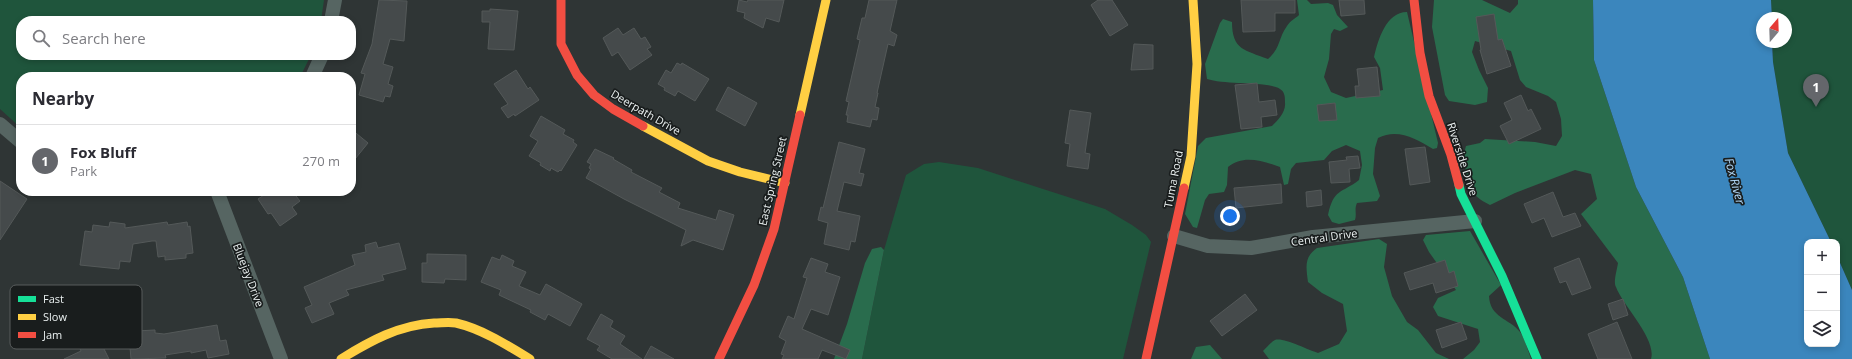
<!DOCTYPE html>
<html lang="en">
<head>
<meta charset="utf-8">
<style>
	:root { --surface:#fff; --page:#f7f7f7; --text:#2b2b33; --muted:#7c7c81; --line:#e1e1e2; --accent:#64666b }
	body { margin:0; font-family:"Open Sans",sans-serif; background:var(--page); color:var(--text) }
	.controls { position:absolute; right:12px; bottom:12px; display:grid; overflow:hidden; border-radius:8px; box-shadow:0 2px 6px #0003 }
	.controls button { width:36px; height:36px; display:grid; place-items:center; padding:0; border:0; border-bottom:1px solid var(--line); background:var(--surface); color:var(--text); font:20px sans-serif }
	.compass { position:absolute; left:1756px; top:12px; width:36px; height:36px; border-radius:50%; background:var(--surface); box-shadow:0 2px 6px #0003; rotate:19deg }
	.you { position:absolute; left:1230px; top:216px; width:14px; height:14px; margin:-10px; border:3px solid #fff; border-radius:50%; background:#1a73e8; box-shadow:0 0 0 6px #1a73e833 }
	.badge { display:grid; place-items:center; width:26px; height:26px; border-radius:50%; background:var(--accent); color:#fff; font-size:13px; font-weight:700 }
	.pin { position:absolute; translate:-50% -33px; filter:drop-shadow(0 1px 2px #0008) }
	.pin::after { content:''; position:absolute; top:21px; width:14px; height:12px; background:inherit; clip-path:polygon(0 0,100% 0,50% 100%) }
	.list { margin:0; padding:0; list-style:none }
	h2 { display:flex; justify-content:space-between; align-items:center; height:52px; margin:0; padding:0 16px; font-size:17px }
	h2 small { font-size:13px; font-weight:400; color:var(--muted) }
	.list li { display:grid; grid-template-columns:26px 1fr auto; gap:12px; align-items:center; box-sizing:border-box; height:72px; padding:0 16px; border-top:1px solid var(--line) }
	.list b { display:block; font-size:15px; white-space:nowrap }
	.list p { margin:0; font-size:13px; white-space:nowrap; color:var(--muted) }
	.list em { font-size:13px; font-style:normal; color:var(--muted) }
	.icon { flex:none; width:22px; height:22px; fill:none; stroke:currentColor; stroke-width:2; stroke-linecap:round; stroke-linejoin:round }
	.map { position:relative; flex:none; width:1852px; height:359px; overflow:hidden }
	.search { position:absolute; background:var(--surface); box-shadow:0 2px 6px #0003; left:16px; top:16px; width:340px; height:44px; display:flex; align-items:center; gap:10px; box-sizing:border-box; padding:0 14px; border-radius:16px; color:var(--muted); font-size:15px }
	.panel { position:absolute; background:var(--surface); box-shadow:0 2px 6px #0003; left:16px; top:72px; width:340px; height:124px; border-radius:16px }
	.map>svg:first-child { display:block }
	.green { fill:#1f553c }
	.forest { fill:#296c4d }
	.water { fill:#3b86bd }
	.building { fill:#454a4b; stroke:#545959 }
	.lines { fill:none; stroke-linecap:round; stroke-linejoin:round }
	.street { stroke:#566562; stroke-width:14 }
	.fast { stroke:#16e098; stroke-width:9 }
	.slow { stroke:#ffcf43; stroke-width:9 }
	.jam { stroke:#f24e42; stroke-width:9 }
	.labels { text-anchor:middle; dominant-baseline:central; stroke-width:3.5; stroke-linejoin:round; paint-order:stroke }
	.street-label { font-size:11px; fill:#eaf0f0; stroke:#191d1d }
	.water-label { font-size:12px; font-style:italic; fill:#b1d7f7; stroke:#191d1d }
	.key { fill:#191d1d; stroke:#585c5c; stroke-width:1 }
	.key-label { font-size:11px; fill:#eaf0f0 }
</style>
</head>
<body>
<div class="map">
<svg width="1852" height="359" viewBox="0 0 1852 359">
	<rect width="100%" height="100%" fill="#2f3535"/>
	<g class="green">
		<polygon points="0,0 324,0 321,21 21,21 21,55 311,55 300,77 21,77 21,128 0,109"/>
		<polygon points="1771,0 1852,0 1852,290 1837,256 1837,242 1831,242 1788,153 1773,62 1772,42 1786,42 1786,18 1772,18"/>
		<polygon points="939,162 978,168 1105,209 1132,225 1146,235 1151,242 1123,359 862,359 884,250 906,175 924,164"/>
	</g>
	<g class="forest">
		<path d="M1297,0h10l4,4 17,-1 5,2 4,10 11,12 -8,4 -6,-2 -3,5 -2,25 -5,18 7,15 15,6 37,-8 -3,-22 -6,-11c4,-17 12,-45 33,-45l31,131 -1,5 -4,1c-17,-10 -35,-21 -55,-11l-3,10 -2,26 7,22 -3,5 -20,2c-3,6 0,11 -2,17l-16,4 -7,-2 -4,-7c6,-27 13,-21 31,-35l3,-15 -2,-14 -14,-6 -14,6 -8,9 -28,3 -5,6 -3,15 -4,1 -4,-18c-17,-6 -37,-13 -52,0l-1,18 -3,7 -15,2 -4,6 -8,28 -4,-1 -8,-13 13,-68 8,-8 66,-12c6,-6 14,-14 13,-23 0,-6 0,-11 -5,-14 -13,-8 -55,-4 -73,-10l-2,-15 15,-41 3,-4 9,3c0,28 13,28 36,37 13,-11 10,-21 19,-33 3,-5 9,-8 12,-11z"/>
		<path d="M1434,0h48l28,13 8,-9v-4h75l1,60 42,127 47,90 27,82h-59c6,-20 -28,-53 -35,-72 -3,-5 1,-17 2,-24l-37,-49 16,-15 -6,-25 -16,-4 -60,23 -25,12c-6,-3 -13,-7 -17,-13 -7,-11 -11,-35 -7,-46l14,-3 5,-4 50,3 21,4 6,-10 -1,-17 -5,-17 -8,-6 -22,-9 -6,-7 -9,-29 -36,-10 -3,11 7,18 9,18 -1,14 -12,3 -26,-4 -4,-6 -13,-68z"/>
		<path d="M1470,231l31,54 -12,11c1,22 20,22 31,36 5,7 8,19 11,27h-262l-6,-8c3,-3 8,-9 12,-11 8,-3 33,10 43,13l21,-9 8,-13 -4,-27 -21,-11 -14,-11c-2,-15 -4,-25 9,-34l62,-9 8,5 -3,23 8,29 15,26 11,8 18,23 13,6h14l11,-9 6,-8 -2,-13 -40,-13 -5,-9 5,-9 18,-8 -27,-38 -6,-12 3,-5z"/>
		<polygon points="881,247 884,250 862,359 834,359 847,324 865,263 872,249"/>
		<polygon points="1210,345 1222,359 1191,359 1196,347"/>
	</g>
	<polygon class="water" points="1593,0 1771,0 1772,18 1762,18 1762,42 1772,42 1773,62 1788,153 1831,242 1807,242 1807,344 1837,344 1837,256 1852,290 1852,359 1710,359 1683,277 1636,187 1594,60"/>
	<g class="building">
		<polygon points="379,0 407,1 404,41 390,39 383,64 393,67 388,84 393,86 390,97 385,96 383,102 359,95 365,74 361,73 372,44"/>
		<polygon points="739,0 747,2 748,0 784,0 779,22 766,18 763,28 744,18 745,13 737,11"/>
		<polygon points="869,0 897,0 890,31 897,35 894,46 888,44 877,93 878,93 875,107 879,108 877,120 872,119 870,127 847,122 848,115 846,115 849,102 846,101 860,40 857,39 862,18 865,18"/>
		<polygon points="1098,0 1112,0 1128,25 1110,36 1091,5"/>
		<polygon points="1241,0 1295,0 1295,13 1275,13 1275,31 1243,32"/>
		<polygon points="1339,0 1364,0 1365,14 1341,16"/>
		<polygon points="490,9 518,11 514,50 488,49 490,22 482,22 482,11 490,11"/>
		<polygon points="1494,14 1498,40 1502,39 1511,66 1487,74 1480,50 1481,50 1476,17"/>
		<polygon points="618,28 623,35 634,28 641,39 645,37 651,47 647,49 652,55 630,70 618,52 612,56 603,38"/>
		<polygon points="1134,44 1153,45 1153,69 1131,70"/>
		<polygon points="677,63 681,65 682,63 709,79 695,101 678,91 675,96 664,90 665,88 658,84 666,70 671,73"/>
		<polygon points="1377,67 1380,96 1356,98 1355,86 1359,86 1357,69"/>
		<polygon points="516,70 528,89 530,87 539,100 515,116 514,114 508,118 501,108 508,104 494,84"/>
		<polygon points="1257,83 1259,102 1275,100 1277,115 1261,117 1262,127 1241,129 1235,85"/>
		<polygon points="728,87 757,103 745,126 716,110"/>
		<polygon points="1521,95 1528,111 1531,109 1541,129 1509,144 1500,126 1512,120 1504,103"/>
		<polygon points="1335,103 1337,120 1319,121 1317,105"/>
		<polygon points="1070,110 1091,113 1085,153 1090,154 1088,169 1067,166 1070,144 1065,143"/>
		<polygon points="541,116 565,130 563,134 574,140 573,142 577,145 561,171 560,170 558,172 551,168 550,171 540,165 541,163 529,156 538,141 530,136"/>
		<polygon points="351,129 368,143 351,164"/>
		<polygon points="839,142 865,149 859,173 864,174 861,186 844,182 837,211 860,216 855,242 851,241 849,250 824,244 828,223 818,220 821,207 823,208 825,200"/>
		<polygon points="1425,147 1430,182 1410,185 1405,149"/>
		<polygon points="595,149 614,158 613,159 632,170 631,172 662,188 659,192 680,203 678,208 716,220 719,210 734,215 723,250 693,240 681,246 686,230 624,199 586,178 591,169 589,168 591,164 587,162"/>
		<polygon points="1358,156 1360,168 1349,169 1350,182 1331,183 1329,162 1347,160 1346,157"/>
		<polygon points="0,181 27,199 0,240"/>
		<polygon points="1281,184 1282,203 1236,208 1234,188"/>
		<polygon points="1321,190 1322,205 1307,207 1306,192"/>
		<polygon points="270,191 292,191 300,201 292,207 297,214 280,226 271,213 268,214 258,199"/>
		<polygon points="1553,192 1563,217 1575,213 1581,226 1552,237 1544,218 1532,223 1524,204"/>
		<polygon points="110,222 125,224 125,228 167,222 168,225 187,222 188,227 190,226 193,253 186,254 186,258 165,260 165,256 158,257 156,241 152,241 133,244 130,262 120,261 119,269 80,265 85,231 92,232 93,225 109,227"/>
		<polygon points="376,242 378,248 399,243 406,269 382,275 384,280 346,290 349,295 329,303 334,314 312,323 305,308 312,305 304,287 355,265 352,255 366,252 365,245"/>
		<polygon points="427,254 466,255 466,280 445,279 444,283 422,282 422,263 427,263"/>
		<polygon points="502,255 514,261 512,266 526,272 519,286 540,295 546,284 582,304 570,326 548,314 545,320 530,312 531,310 499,295 501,290 481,282 492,257 500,260"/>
		<polygon points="811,258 828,264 825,272 840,277 828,315 811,309 802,329 850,350 846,359 822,350 818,359 782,359 784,355 781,354 786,341 779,337 788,316 794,319 807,278 803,277"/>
		<polygon points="1579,258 1591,288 1572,295 1566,281 1560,283 1554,268"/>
		<polygon points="1445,260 1449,273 1454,271 1458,286 1436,293 1433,283 1410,290 1404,273"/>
		<polygon points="1245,294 1257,310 1222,336 1210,321"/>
		<polygon points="1623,299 1628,315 1613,320 1608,304"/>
		<polygon points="601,314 613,321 610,327 625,336 620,344 642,359 612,359 597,350 600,346 587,339"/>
		<polygon points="1461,322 1467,339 1442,348 1436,330"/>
		<polygon points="1617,322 1632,359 1598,359 1588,334"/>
		<polygon points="217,325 220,341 226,340 229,354 208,358 206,350 191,353 191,351 165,355 166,358 131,359 129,336 137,335 136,331 155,330 155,333 164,334"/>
		<polygon points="90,340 93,345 100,341 109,359 64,359 81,351 79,346"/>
		<polygon points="651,346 674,359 644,359"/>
	</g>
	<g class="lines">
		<g class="street">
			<polyline points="331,21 335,0"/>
			<polyline points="312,77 322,55"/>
			<polyline points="0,124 21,142"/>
			<polyline points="217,191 281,359"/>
			<polyline points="1174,236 1208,246 1251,248 1313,237 1475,221"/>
		</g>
		<polyline class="fast" points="1459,185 1461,194 1502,276 1537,359"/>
		<g class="slow">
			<polyline points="800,115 826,0"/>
			<polyline points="643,126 708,161 740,172 785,183"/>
			<polyline points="1184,188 1191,156 1197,64 1193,0"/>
			<path d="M341,359c29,-18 58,-34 93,-36 7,0 15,-1 22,0 26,6 51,22 74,36"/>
		</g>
		<g class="jam">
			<polyline points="561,0 561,44 577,75 594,95 613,109 643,126"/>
			<polyline points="1414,0 1420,53 1429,96 1451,155 1459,185"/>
			<polyline points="719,359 754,285 774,229 800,115"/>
			<polyline points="1146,359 1184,188"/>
		</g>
	</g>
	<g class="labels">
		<g class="street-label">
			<text transform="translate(646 112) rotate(30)">Deerpath Drive</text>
			<text transform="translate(1463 159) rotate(72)">Riverside Drive</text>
			<text transform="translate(1173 179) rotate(-79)">Tuma Road</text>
			<text transform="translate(772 181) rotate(-77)">East Spring Street</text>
			<text transform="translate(1324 237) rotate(-8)">Central Drive</text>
			<text transform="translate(249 275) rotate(69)">Bluejay Drive</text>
		</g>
		<g class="water-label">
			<text transform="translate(1735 181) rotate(75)">Fox River</text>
		</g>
	</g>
	<rect x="10" y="285" width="132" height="64" rx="6" class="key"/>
	<rect x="18" y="296" width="18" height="6" fill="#16e098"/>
	<rect x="18" y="314" width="18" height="6" fill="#ffcf43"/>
	<rect x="18" y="332" width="18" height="6" fill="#f24e42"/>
	<g class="key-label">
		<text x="43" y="303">Fast</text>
		<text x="43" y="321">Slow</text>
		<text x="43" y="339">Jam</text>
	</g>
</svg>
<div class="controls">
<button>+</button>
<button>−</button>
<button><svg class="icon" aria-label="layers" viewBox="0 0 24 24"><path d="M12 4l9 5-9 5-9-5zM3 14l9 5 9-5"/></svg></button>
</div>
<svg class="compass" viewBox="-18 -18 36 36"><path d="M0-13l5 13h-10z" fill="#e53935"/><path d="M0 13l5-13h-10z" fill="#7c7c81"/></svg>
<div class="you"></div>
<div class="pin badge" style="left:1816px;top:107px">1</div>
<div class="search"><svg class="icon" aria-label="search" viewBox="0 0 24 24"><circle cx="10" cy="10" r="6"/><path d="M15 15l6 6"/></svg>Search here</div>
<section class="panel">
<h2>Nearby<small></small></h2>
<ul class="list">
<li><span class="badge">1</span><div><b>Fox Bluff</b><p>Park</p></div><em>270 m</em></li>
</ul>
</section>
</div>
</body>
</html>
